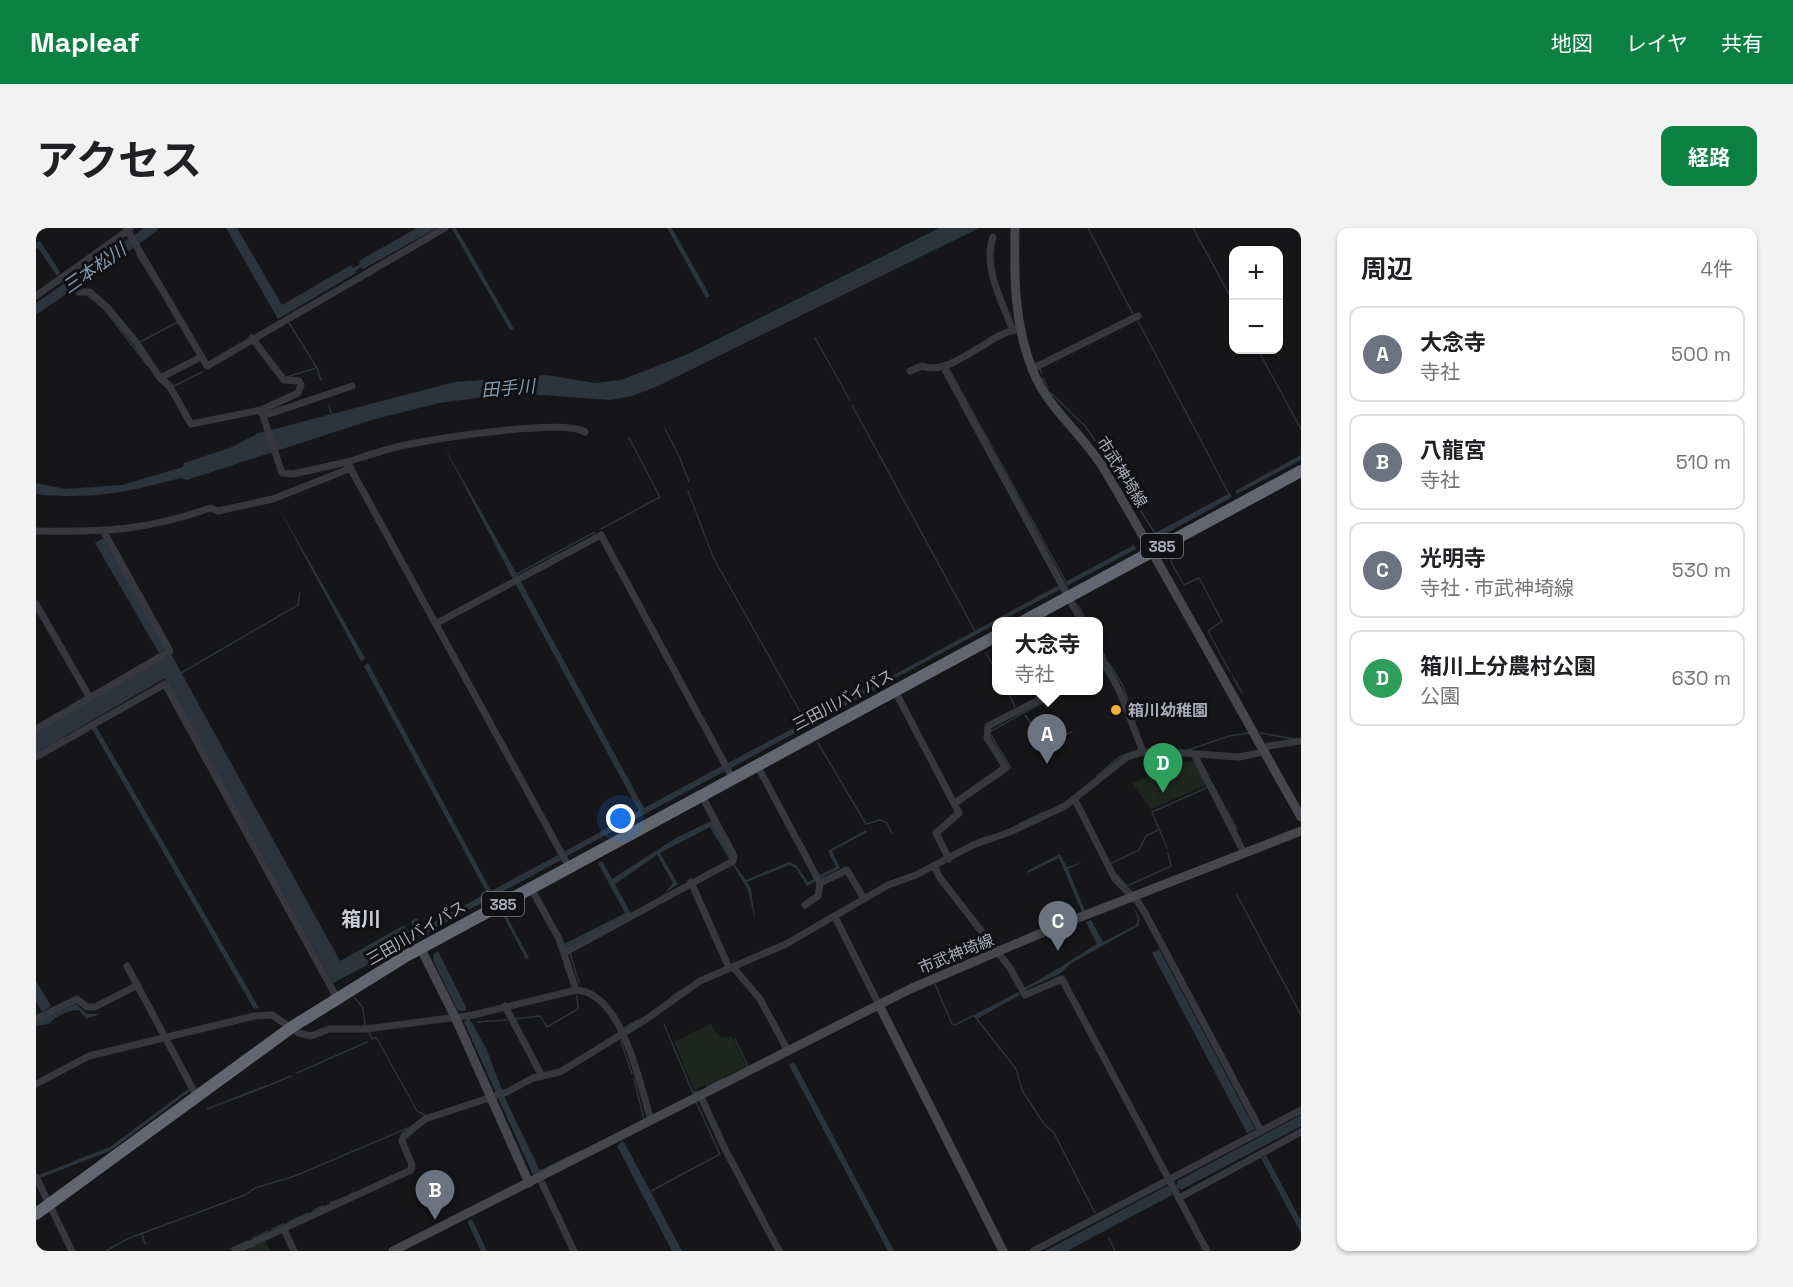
<!DOCTYPE html>
<html lang="ja">
<head>
<meta charset="utf-8">
<style>
	:root { --surface:#fff; --page:#f2f2f2; --text:#202124; --muted:#757577; --line:#e0e0e0; --accent:#0b8043 }
	body { margin:0; font-family:"Space Grotesk","Noto Sans JP",sans-serif; background:var(--page); color:var(--text) }
	.controls { position:absolute; right:18px; top:18px; display:grid; overflow:hidden; border-radius:12px; box-shadow:0 2px 4px #0004 }
	.controls button { width:54px; height:54px; display:grid; place-items:center; padding:0; border:0; border-bottom:2px solid var(--line); background:var(--surface); color:var(--text); font:30px sans-serif }
	.you { position:absolute; left:585px; top:591px; width:21px; height:21px; margin:-15px; border:4px solid #fff; border-radius:50%; background:#1a73e8; box-shadow:0 0 0 9px #1a73e833 }
	.badge { display:grid; place-items:center; width:39px; height:39px; border-radius:50%; background:var(--accent); color:#fff; font-size:20px; font-weight:700 }
	.pin { position:absolute; translate:-50% -50px; filter:drop-shadow(0 2px 3px #0008) }
	.pin::after { content:''; position:absolute; top:32px; width:21px; height:18px; background:inherit; clip-path:polygon(0 0,100% 0,50% 100%) }
	.popup { position:absolute; left:956px; top:389px; width:111px; height:78px; box-sizing:border-box; display:grid; place-content:center; border-radius:12px; background:var(--surface); filter:drop-shadow(0 2px 4px #0005); font-size:20px; white-space:nowrap; color:var(--muted) }
	.popup b { font-size:22px; color:var(--text) }
	.popup::after { content:''; position:absolute; left:50%; top:100%; margin-left:-12px; border:12px solid transparent; border-top-color:var(--surface) }
	.list { margin:0; padding:0; list-style:none }
	h2 { display:flex; justify-content:space-between; align-items:center; height:78px; margin:0; padding:0 24px; font-size:26px }
	h2 small { font-size:20px; font-weight:400; color:var(--muted) }
	.list li { display:grid; grid-template-columns:39px 1fr auto; gap:18px; align-items:center; box-sizing:border-box; height:96px; margin:0 12px 12px; padding:0 12px; border:2px solid var(--line); border-radius:12px }
	.list b { display:block; font-size:22px; white-space:nowrap }
	.list p { margin:0; font-size:20px; white-space:nowrap; color:var(--muted) }
	.list em { font-size:20px; font-style:normal; color:var(--muted) }
	.map { position:relative; flex:none; width:1265px; height:1023px; overflow:hidden; border-radius:12px }
	header { display:flex; align-items:center; gap:36px; box-sizing:border-box; height:84px; padding:0 30px; background:var(--accent); color:#fff }
	header strong { font-size:28px }
	nav { display:flex; gap:33px; margin-inline-start:auto; font-size:21px }
	.intro { display:flex; align-items:center; justify-content:space-between; box-sizing:border-box; height:144px; padding:0 36px }
	h1 { margin:0; font-size:42px }
	.button { padding:15px 27px; border-radius:12px; background:var(--accent); color:#fff; font-size:21px; font-weight:700 }
	main { display:flex; gap:36px; padding:0 36px }
	aside { flex:1; background:var(--surface); border-radius:12px; box-shadow:0 2px 4px #0004 }
	.map>svg:first-child { display:block }
	.green { fill:#1e261f }
	.water { fill:#2c353c }
	.lines { fill:none; stroke-linecap:round; stroke-linejoin:round }
	.stream { stroke:#2c353c; stroke-width:1.5 }
	.river { stroke:#2c353c; stroke-width:10 }
	.street { stroke:#37383d; stroke-width:7 }
	.secondary { stroke:#45474d; stroke-width:9 }
	.highway { stroke:#63666e; stroke-width:12 }
	.poi-dot { fill:#f2b134; stroke:#111113; stroke-width:2 }
	.labels { text-anchor:middle; dominant-baseline:central; stroke-width:6; stroke-linejoin:round; paint-order:stroke }
	.shield { fill:#111113; stroke:#7b7e86; stroke-width:1.5 }
	.shield-label { font-size:15px; font-weight:bold; fill:#a8adb8 }
	.street-label { font-size:16px; fill:#a8adb8; stroke:#111113 }
	.poi-label { font-size:16px; font-weight:bold; fill:#a8adb8; stroke:#111113; text-anchor:start }
	.water-label { font-size:18px; font-style:italic; fill:#7f9bb3; stroke:#111113 }
	.quarter-label { font-size:20px; font-weight:bold; fill:#c9ccd4; stroke:#111113 }
</style>
</head>
<body>
<header>
<strong>Mapleaf</strong>
<nav><a>地図</a><a>レイヤ</a><a>共有</a></nav>
</header>
<div class="intro"><h1>アクセス</h1><a class="button">経路</a></div>
<main>
<div class="map">
<svg width="1265" height="1023" viewBox="0 0 1265 1023">
	<rect width="100%" height="100%" fill="#161618"/>
	<g class="green">
		<polygon points="1146,534 1159,534 1170,557 1115,581 1096,556 1127,540"/>
		<path d="M675,796c6,11 8,15 21,13l15,30 -53,23 -20,-48z"/>
		<polygon points="229,1011 234,1023 213,1023 212,1020"/>
	</g>
	<g class="water">
		<polygon points="190,0 201,0 246,77 315,37 317,40 324,36 323,33 381,0 401,0 327,41 326,39 319,43 320,45 242,91"/>
		<polygon points="420,0 478,101 478,102 474,102 416,1"/>
		<polygon points="631,0 636,0 674,68 670,70"/>
		<path d="M903,0h40l-321,158 -26,10 -21,4 -98,-7 -74,10 -64,16 -188,61 -6,-2c-52,14 -91,22 -145,16v-11l29,6 57,-4 61,-18 1,-4 48,-16 27,-14 196,-51 92,-7 48,8 26,-3 67,-26z"/>
		<polygon points="4,13 24,44 21,48 2,20 0,21 0,15"/>
		<polygon points="406,215 482,348 477,351"/>
		<polygon points="1265,227 1265,232 1201,266 1199,263"/>
		<polygon points="1194,265 1196,269 1124,309 1117,306"/>
		<polygon points="240,275 329,430 325,433"/>
		<polygon points="67,310 131,420 123,425 59,315"/>
		<polygon points="1098,317 1100,321 1031,358 1029,354"/>
		<polygon points="484,352 608,580 686,538 689,543 531,628 529,623 603,583 479,355"/>
		<polygon points="1023,357 1025,361 965,393 960,394 960,396 856,452 854,449"/>
		<polygon points="135,426 304,733 368,697 371,702 377,700 375,693 381,690 389,699 451,665 328,438 332,435 455,663 522,627 525,632 392,704 393,706 385,710 379,705 374,708 377,713 297,755 129,450 0,525 0,504"/>
		<polygon points="849,451 851,455 695,540 692,535"/>
		<polygon points="60,498 223,780 218,781 56,501"/>
		<polygon points="677,592 698,636 710,652 753,634 760,637 772,654 778,651 780,653 771,658 760,640 753,637 711,654 715,661 719,693 712,662 674,599 624,625 642,656 627,667 637,655 621,627 579,656 595,686 530,720 528,716 589,685 562,635 566,633 576,651 640,610"/>
		<polygon points="830,602 831,604 796,623 804,640 785,650 784,647 800,639 792,623"/>
		<polygon points="1024,626 1031,639 1047,634 1032,641 1049,683 1046,684 1023,630 992,645 991,643"/>
		<path d="M1097,677l7,15 -2,6 -68,38 -9,9 -36,17 -1,-2c27,-14 48,-29 73,-44l-11,-22 5,-2 12,22 33,-17 2,-5z"/>
		<polygon points="469,685 493,730 490,731 467,687"/>
		<polygon points="1123,721 1219,901 1211,905 1116,725"/>
		<polygon points="402,723 430,779 430,783 422,783 397,732 398,726"/>
		<polygon points="0,753 15,778 6,784 0,773"/>
		<polygon points="982,764 984,767 941,791 936,788"/>
		<path d="M40,776l11,10h14l-15,5 -7,-9c-10,0 -24,6 -30,14l-13,2v-4z"/>
		<polygon points="433,790 450,820 470,872 504,943 497,947 428,794"/>
		<polygon points="758,834 858,1023 852,1023 753,837"/>
		<polygon points="230,857 231,859 171,882 171,880"/>
		<polygon points="152,861 154,863 74,923 4,950 3,947 74,919"/>
		<polygon points="1265,887 1265,898 1145,962 1144,960 1135,964 1136,967 1031,1023 1009,1023 1131,958 1133,960 1142,956 1141,953"/>
		<polygon points="585,914 588,914 646,1023 636,1023 581,918"/>
		<polygon points="1230,927 1265,993 1265,1005 1225,930"/>
		<polygon points="436,991 451,1023 445,1023 431,993"/>
	</g>
	<g class="lines">
		<g class="stream">
			<polyline points="1052,0 1097,86"/>
			<polyline points="1157,0 1198,75"/>
			<polyline points="93,17 96,20"/>
			<polyline points="101,27 122,60"/>
			<polyline points="27,54 31,60"/>
			<polyline points="40,54 43,57"/>
			<polyline points="52,68 69,82 112,138"/>
			<polyline points="1102,93 1193,266"/>
			<polyline points="253,95 281,140 285,152"/>
			<polyline points="779,110 814,172"/>
			<polyline points="104,114 142,94"/>
			<polyline points="1222,122 1265,201"/>
			<polyline points="913,141 1030,354"/>
			<polyline points="1004,141 1006,146"/>
			<polyline points="251,149 280,140"/>
			<polyline points="1007,150 1012,160"/>
			<polyline points="130,151 138,158 166,144"/>
			<polyline points="1015,165 1050,199 1119,305"/>
			<polyline points="293,177 295,185"/>
			<polyline points="816,177 939,403"/>
			<polyline points="629,201 643,228 653,254"/>
			<polyline points="652,263 677,329 770,494"/>
			<polyline points="565,301 624,269 593,210"/>
			<polyline points="1136,326 1135,334 1148,357 1163,350 1186,393 1172,403 1194,444"/>
			<polyline points="481,346 559,304"/>
			<polyline points="1042,377 1051,394"/>
			<polyline points="1062,415 1070,430"/>
			<polyline points="950,425 960,443"/>
			<polyline points="1073,435 1087,458 1099,492 1122,486"/>
			<polyline points="145,445 262,377 264,365"/>
			<polyline points="1062,445 1068,443"/>
			<polyline points="1197,449 1206,465"/>
			<polyline points="971,462 979,479"/>
			<polyline points="989,487 1006,512 1012,513 1036,504"/>
			<polyline points="955,503 1029,462"/>
			<polyline points="1225,505 1258,511"/>
			<polyline points="955,507 975,540"/>
			<polyline points="782,515 830,596 844,592 851,595 856,605"/>
			<polyline points="1152,522 1193,508 1213,505"/>
			<polyline points="1061,548 1083,529 1102,522"/>
			<polyline points="1177,557 1201,601"/>
			<polyline points="928,565 965,539"/>
			<polyline points="983,596 1008,584"/>
			<polyline points="941,612 951,609"/>
			<polyline points="1131,620 1116,584 1170,560"/>
			<polyline points="1074,636 1103,622 1110,608 1122,602"/>
			<polyline points="1079,645 1090,657"/>
			<polyline points="1091,658 1135,638 1132,625"/>
			<polyline points="1201,667 1265,787"/>
			<polyline points="534,725 543,755"/>
			<polyline points="899,756 916,796 919,797 936,788"/>
			<polyline points="635,769 649,760"/>
			<polyline points="319,770 327,780 329,797"/>
			<polyline points="479,791 504,788 511,799 542,781 541,767"/>
			<polyline points="941,791 980,841 986,862 1008,896 1018,905 1059,985"/>
			<polyline points="442,794 471,792"/>
			<polyline points="628,796 657,865 661,863"/>
			<polyline points="588,800 602,792"/>
			<polyline points="333,804 336,811 340,809 381,883 389,887"/>
			<polyline points="699,811 712,838"/>
			<polyline points="585,813 596,846"/>
			<polyline points="261,845 331,814"/>
			<polyline points="598,851 608,891"/>
			<polyline points="231,858 255,848"/>
			<polyline points="670,859 688,850"/>
			<polyline points="504,943 545,923"/>
			<polyline points="615,963 684,926 660,874"/>
			<polyline points="313,967 318,964"/>
			<polyline points="294,975 309,969"/>
			<polyline points="278,982 287,978"/>
			<polyline points="253,994 272,985"/>
			<polyline points="236,1001 247,996"/>
			<polyline points="106,1006 109,1016"/>
			<polyline points="217,1010 232,1003"/>
			<polyline points="1073,1010 1079,1023"/>
			<polyline points="194,1021 212,1013"/>
			<polyline points="70,1023 91,1011 209,967 219,960 259,948 372,900"/>
		</g>
		<polyline class="river" points="0,81 117,0"/>
		<g class="street">
			<polyline points="90,0 171,138 409,0"/>
			<path d="M957,9c-11,30 10,66 20,94"/>
			<polyline points="30,47 42,64 54,64 71,79 100,114 124,150 134,159 155,196 225,182 262,165 265,157 263,153 248,152 216,110"/>
			<polyline points="0,68 94,1"/>
			<polyline points="907,138 1046,394"/>
			<polyline points="996,141 1102,88"/>
			<path d="M874,143l12,-5c24,10 60,-23 81,-32 6,-3 12,-4 17,-7"/>
			<polyline points="124,150 165,129"/>
			<polyline points="225,182 246,245 257,246 311,234 533,639"/>
			<polyline points="227,188 316,158"/>
			<path d="M311,234c19,-6 39,-13 58,-17 30,-6 159,-27 180,-13"/>
			<path d="M0,303c67,1 110,0 174,-23l8,3 55,-12 78,-31"/>
			<polyline points="0,376 54,470"/>
			<polyline points="401,395 565,307 697,551"/>
			<polyline points="1062,423 1084,464 1107,524"/>
			<polyline points="859,463 923,585 900,605 913,631"/>
			<polyline points="0,501 134,423 68,304"/>
			<polyline points="1158,526 1208,625"/>
			<polyline points="0,529 129,456 301,770"/>
			<polyline points="721,537 784,655 782,668 769,677"/>
			<polyline points="1039,572 1079,651 1102,674 1109,685 1225,903"/>
			<polyline points="919,575 970,540 951,510 952,498 1022,462"/>
			<polyline points="898,638 904,650 974,740 989,767 1026,751 1171,1023"/>
			<polyline points="655,654 693,740"/>
			<polyline points="784,655 811,642 828,671"/>
			<polyline points="495,660 523,711 540,762"/>
			<polyline points="799,689 843,777"/>
			<polyline points="528,725 697,633 698,628 666,568"/>
			<polyline points="91,738 160,867"/>
			<polyline points="697,739 724,771 752,823"/>
			<polyline points="469,778 506,848"/>
			<polyline points="0,791 41,771 51,779 59,779 102,757"/>
			<path d="M0,856l53,-28 165,-40 18,-1 27,18 12,3 18,-7h37l107,-14 103,-25c47,3 63,93 75,130"/>
			<polyline points="664,867 689,921 743,1023"/>
			<polyline points="0,949 36,1023"/>
			<polyline points="503,949 538,1023"/>
			<polyline points="1143,970 1265,904"/>
			<polyline points="248,1001 258,1023"/>
			<polyline points="199,1023 375,942 376,937 366,913 368,908 389,891 471,864 497,850 524,844 609,792 664,753 750,716 852,657 880,647 937,617 974,604 1029,578 1091,529 1107,524 1133,524 1203,529 1228,524 1232,518 1265,513"/>
			<polyline points="997,1023 1265,882"/>
		</g>
		<g class="secondary">
			<path d="M979,0c-1,49 -1,97 18,143 15,38 50,63 71,98 68,115 131,232 197,348"/>
			<polyline points="385,721 419,789 493,955"/>
			<polyline points="843,777 967,1023"/>
			<polyline points="357,1023 874,761 1024,697 1265,603"/>
		</g>
		<g class="highway">
			<polyline points="986,394 1265,243"/>
			<polyline points="0,986 256,799 370,728 960,408"/>
		</g>
	</g>
	<circle class="poi-dot" cx="1080" cy="482" r="6"/>
	<g class="labels">
		<g class="shield">
			<rect x="1105" y="306" width="42" height="24" rx="4.5"/>
			<rect x="446" y="664" width="42" height="24" rx="4.5"/>
		</g>
		<g class="shield-label">
			<text x="1126" y="318">385</text>
			<text x="467" y="676">385</text>
		</g>
		<g class="street-label">
			<text transform="translate(1086 244) rotate(58)">市武神埼線</text>
			<text transform="translate(807 472) rotate(-28)">三田川バイパス</text>
			<text transform="translate(380 705) rotate(-30)">三田川バイパス</text>
			<text transform="translate(920 726) rotate(-22)">市武神埼線</text>
		</g>
		<g class="poi-label">
			<text x="1092" y="482">箱川幼稚園</text>
		</g>
		<g class="water-label">
			<text transform="translate(58 40) rotate(-35)">三本松川</text>
			<text transform="translate(472 160) rotate(-5)">田手川</text>
		</g>
		<g class="quarter-label">
			<text x="325" y="691">箱川</text>
		</g>
	</g>
</svg>
<div class="controls">
<button>+</button>
<button>−</button>
</div>
<div class="you"></div>
<div class="pin badge" style="left:1011px;top:536px;background:#6b7280">A</div>
<div class="popup"><b>大念寺</b>寺社</div>
<div class="pin badge" style="left:399px;top:992px;background:#6b7280">B</div>
<div class="pin badge" style="left:1022px;top:723px;background:#6b7280">C</div>
<div class="pin badge" style="left:1127px;top:565px;background:#2e9e5b">D</div>
</div>
<aside>
<h2>周辺<small>4件</small></h2>
<ul class="list">
<li><span class="badge" style="background:#6b7280">A</span><div><b>大念寺</b><p>寺社</p></div><em>500 m</em></li>
<li><span class="badge" style="background:#6b7280">B</span><div><b>八龍宮</b><p>寺社</p></div><em>510 m</em></li>
<li><span class="badge" style="background:#6b7280">C</span><div><b>光明寺</b><p>寺社 · 市武神埼線</p></div><em>530 m</em></li>
<li><span class="badge" style="background:#2e9e5b">D</span><div><b>箱川上分農村公園</b><p>公園</p></div><em>630 m</em></li>
</ul>
</aside>
</main>
</body>
</html>
